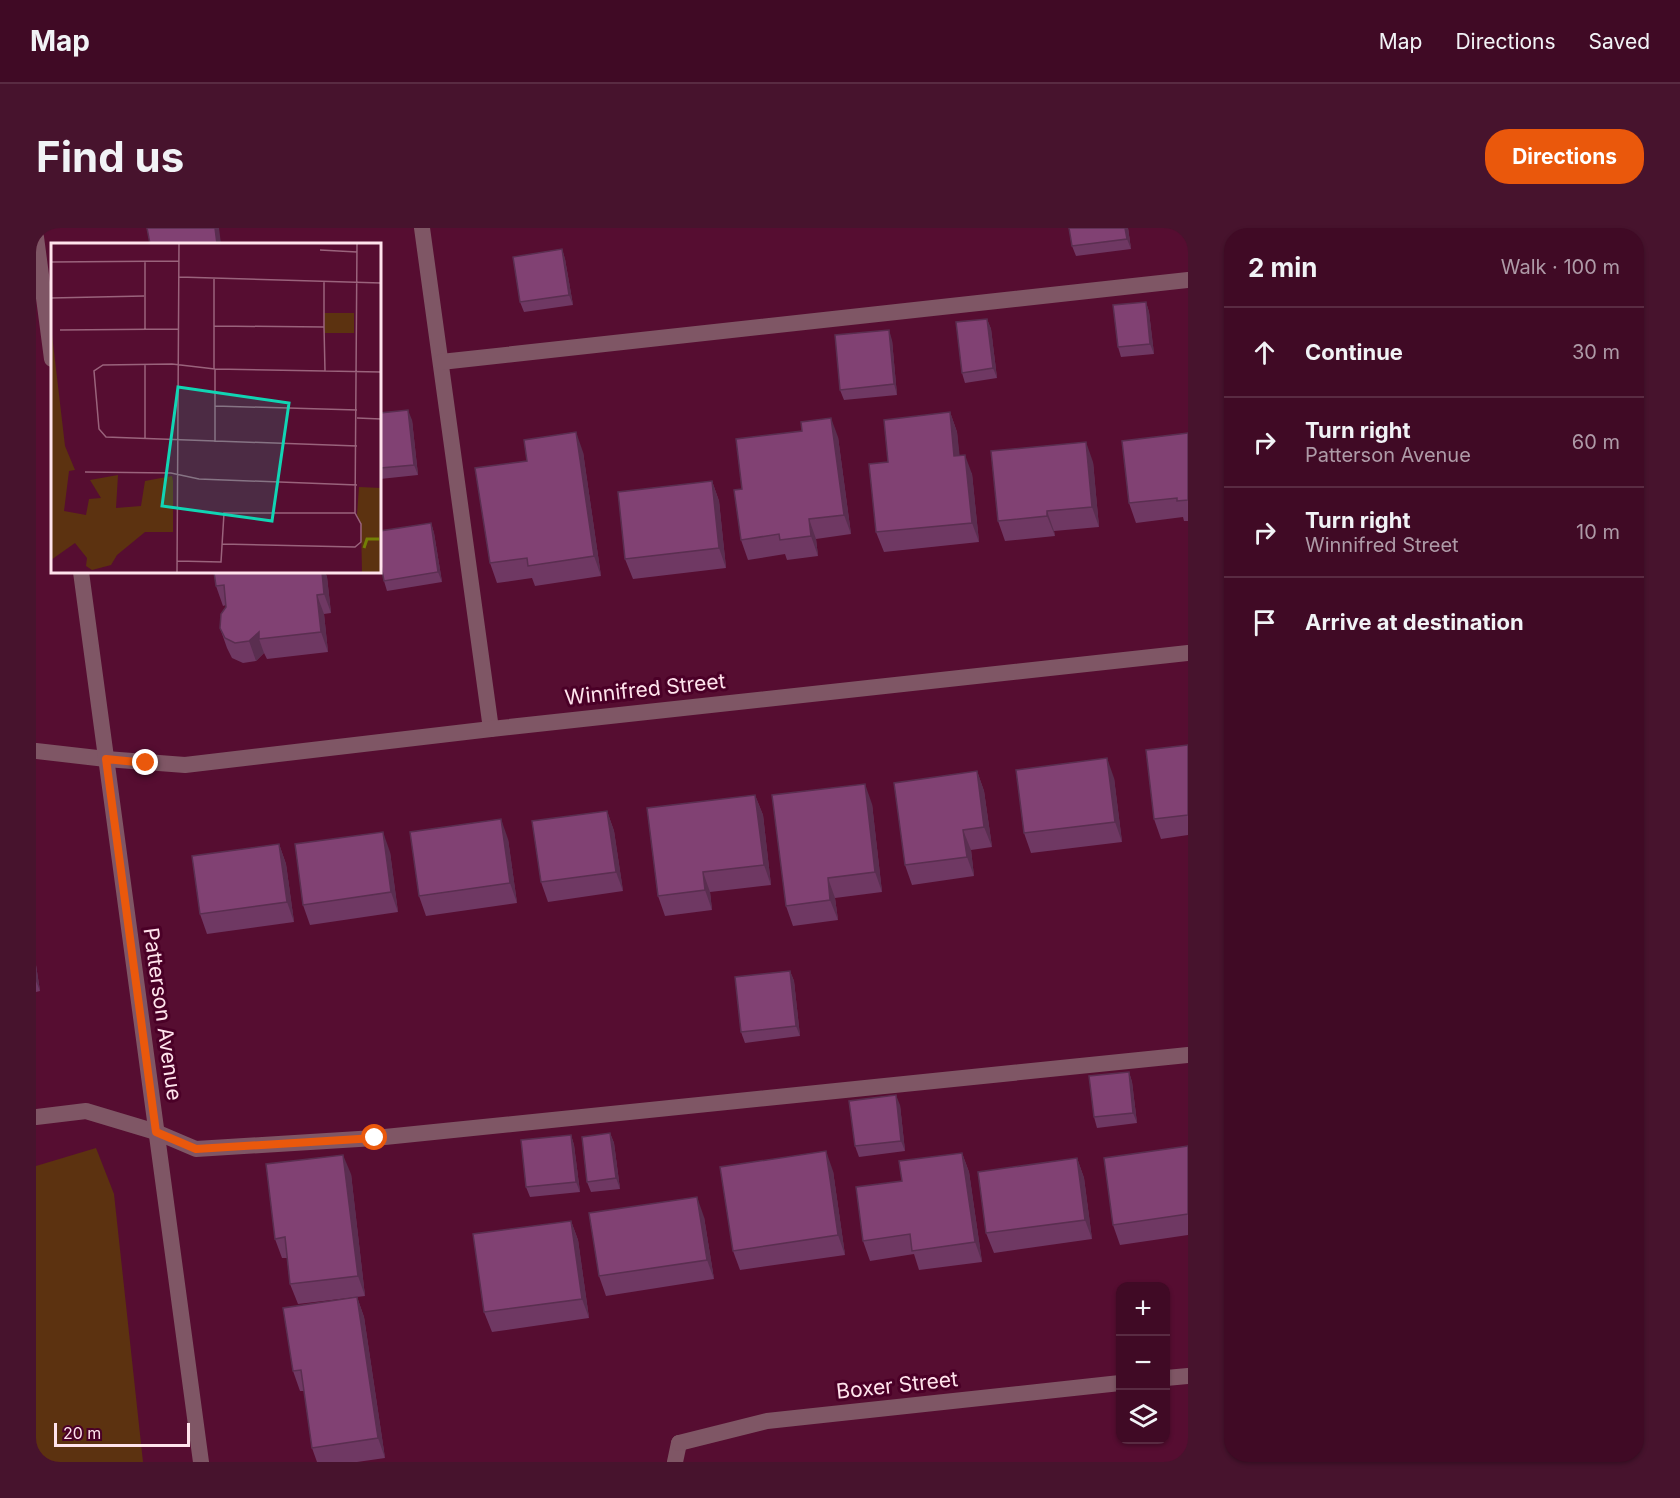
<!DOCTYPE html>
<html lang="en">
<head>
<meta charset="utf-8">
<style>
	:root { --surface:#400a25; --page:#47132d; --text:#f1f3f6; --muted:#ae9aa7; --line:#592b42; --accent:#ea580c }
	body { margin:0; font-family:Inter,sans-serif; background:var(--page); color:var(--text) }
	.controls { position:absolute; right:18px; bottom:18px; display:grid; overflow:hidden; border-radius:12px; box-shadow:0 2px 4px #0004 }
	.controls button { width:54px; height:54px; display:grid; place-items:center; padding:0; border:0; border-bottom:2px solid var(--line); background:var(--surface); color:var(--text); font:30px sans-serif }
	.scale { position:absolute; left:18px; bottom:15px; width:136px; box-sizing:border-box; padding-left:6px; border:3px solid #ffe3ec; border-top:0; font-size:16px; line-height:21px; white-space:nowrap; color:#ffe3ec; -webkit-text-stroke:4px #4a0027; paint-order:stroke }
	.stop { position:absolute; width:18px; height:18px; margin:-14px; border:4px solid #ea580c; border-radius:50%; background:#fff }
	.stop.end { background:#ea580c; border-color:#fff; box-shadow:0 2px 6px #0008 }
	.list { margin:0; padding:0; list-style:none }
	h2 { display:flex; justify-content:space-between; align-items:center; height:78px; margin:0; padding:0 24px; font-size:26px }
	h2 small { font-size:20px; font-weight:400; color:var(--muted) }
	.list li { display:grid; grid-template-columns:39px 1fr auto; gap:18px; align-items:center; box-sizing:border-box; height:90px; padding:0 24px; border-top:2px solid var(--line) }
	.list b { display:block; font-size:22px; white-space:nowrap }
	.list p { margin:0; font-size:20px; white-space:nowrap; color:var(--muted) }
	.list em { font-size:20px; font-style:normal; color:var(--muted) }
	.icon { flex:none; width:33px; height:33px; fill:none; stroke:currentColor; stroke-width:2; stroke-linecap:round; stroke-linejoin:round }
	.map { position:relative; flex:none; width:1152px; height:1234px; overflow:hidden; border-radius:24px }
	header { display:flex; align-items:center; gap:36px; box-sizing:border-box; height:84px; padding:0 30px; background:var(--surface); border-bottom:2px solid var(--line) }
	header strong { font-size:28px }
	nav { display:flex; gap:33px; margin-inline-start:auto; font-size:21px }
	.intro { display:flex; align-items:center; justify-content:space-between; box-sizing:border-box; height:144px; padding:0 36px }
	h1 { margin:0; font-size:42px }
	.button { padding:15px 27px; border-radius:24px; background:var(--accent); color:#fff; font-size:21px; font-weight:700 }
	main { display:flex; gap:36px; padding:0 36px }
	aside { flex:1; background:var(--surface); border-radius:24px; box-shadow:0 2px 4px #0004 }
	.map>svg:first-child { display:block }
	.green { fill:#5c3210 }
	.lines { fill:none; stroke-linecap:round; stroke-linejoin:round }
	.service { stroke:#7f5665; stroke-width:16 }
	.minor { stroke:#7f5665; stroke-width:16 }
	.tertiary { stroke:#7f5665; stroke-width:16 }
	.wall { fill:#6f3863 }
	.shaded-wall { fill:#5a2e50 }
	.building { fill:#814173; stroke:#5a2e50; stroke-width:1.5 }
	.route { stroke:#ea580c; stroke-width:8 }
	.labels { text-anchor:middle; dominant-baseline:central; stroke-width:6; stroke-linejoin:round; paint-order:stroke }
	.street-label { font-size:21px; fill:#ffe3ec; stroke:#4a0027 }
	.inset-river { fill:none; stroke:#737f05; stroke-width:3 }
	.inset-road { fill:none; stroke:#9a637c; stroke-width:1.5 }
	.view { fill:#11d5b4; fill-opacity:0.15; stroke:#11d5b4; stroke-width:3 }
	.inset-edge { fill:none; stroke:#ffe3ec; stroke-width:3 }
</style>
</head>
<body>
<header>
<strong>Map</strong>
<nav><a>Map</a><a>Directions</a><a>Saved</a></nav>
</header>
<div class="intro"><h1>Find us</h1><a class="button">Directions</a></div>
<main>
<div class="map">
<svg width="1152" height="1234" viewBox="0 0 1152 1234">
	<rect width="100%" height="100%" fill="#560d31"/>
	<polygon class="green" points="60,920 78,966 107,1234 0,1234 0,938"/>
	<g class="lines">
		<g class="service">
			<polyline points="386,0 455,501"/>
			<polyline points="405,134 1152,52"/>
			<polyline points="120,904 160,921 339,910 1152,827"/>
			<polyline points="639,1234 643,1215"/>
		</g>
		<g class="minor">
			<polyline points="0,523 70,531 149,537 455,501 1152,425"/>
			<polyline points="0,889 50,883 120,904"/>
			<polyline points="1130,1150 1152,1148"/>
			<polyline points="643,1215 731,1193 1084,1155"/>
		</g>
		<g class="tertiary">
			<polyline points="0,9 16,131"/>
			<polyline points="45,344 165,1234"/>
		</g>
	</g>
	<g class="wall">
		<polygon points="1033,0 1092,0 1095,21 1040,28 1036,18"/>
		<polygon points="526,21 529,31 537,77 488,84 484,74"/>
		<polygon points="1110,74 1113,84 1118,126 1085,129 1082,119"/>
		<polygon points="951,91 955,101 961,150 929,155 926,145"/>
		<polygon points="856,112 861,167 808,172 804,162"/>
		<polygon points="914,184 921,204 923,227 936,246 943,314 848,324 840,304 852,234"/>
		<polygon points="344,185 376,192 382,247 344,251"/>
		<polygon points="1152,205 1152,293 1148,293 1147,289 1100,295 1093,275"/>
		<polygon points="802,209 815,306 780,311 782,328 751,332 749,326 712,332 705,312 706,261"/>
		<polygon points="547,224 565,348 499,358 496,350 461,355 454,335 491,233"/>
		<polygon points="1057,234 1063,299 1018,303 1019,308 969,313 962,293"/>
		<polygon points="676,253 683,273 690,340 597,351 589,331"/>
		<polygon points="395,295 398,305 406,354 351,363 348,353 346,342 344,343 344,303"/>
		<polygon points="178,344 289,344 291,349 295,385 288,386 292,424 231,431 228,425 220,433 207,435 196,430 191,420 184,400 190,379 190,377 187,378 180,358"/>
		<polygon points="322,344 340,344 323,346"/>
		<polygon points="1152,517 1152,607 1125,611 1118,591"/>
		<polygon points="941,543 948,563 956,619 935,622 938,648 876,657 869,637"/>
		<polygon points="1078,550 1086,614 995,625 988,605"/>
		<polygon points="719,567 727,587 735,657 674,664 676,682 629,688 622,668"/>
		<polygon points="836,576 846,664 799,670 802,692 757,698 750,678"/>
		<polygon points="571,583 578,603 587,663 512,674 505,654"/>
		<polygon points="472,611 481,675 390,688 383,668"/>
		<polygon points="243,616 250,636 258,694 171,706 164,686"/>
		<polygon points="354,624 362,684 274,697 267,677"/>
		<polygon points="0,737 4,763 0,764"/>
		<polygon points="754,743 758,753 764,808 709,815 705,804"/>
		<polygon points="1093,844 1096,854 1101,895 1061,900 1058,889"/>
		<polygon points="864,877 869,923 823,929 819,918"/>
		<polygon points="574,905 578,915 584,961 555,964 551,954"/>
		<polygon points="535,907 538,917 544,964 494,969 490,959"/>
		<polygon points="1152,918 1152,1007 1084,1017 1077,997"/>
		<polygon points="926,925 933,944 946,1034 883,1042 878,1026 834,1033 827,1013"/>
		<polygon points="1041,930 1048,950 1056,1011 958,1025 950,1005"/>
		<polygon points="797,943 809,1027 704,1042 697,1023"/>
		<polygon points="315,946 329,1068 262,1076 254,1056 251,1030 246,1030 239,1011"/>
		<polygon points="668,989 678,1051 570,1068 563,1048"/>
		<polygon points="535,993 542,1012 553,1090 456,1104 448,1084"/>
		<polygon points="321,1069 328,1089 349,1230 321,1234 281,1234 276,1220 268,1163 264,1163 257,1143"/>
	</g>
	<g class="shaded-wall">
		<polygon points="179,0 183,0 185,16 181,16"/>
		<polygon points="1089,0 1092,0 1095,21 1091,11"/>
		<polygon points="526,21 529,31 537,77 533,67"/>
		<polygon points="1110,74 1113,84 1118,126 1114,116"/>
		<polygon points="951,91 955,101 961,150 957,140"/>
		<polygon points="853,102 856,112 861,167 858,156"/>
		<polygon points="372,182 376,192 382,247 378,237"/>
		<polygon points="914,184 921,204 926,248 918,228"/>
		<polygon points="795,190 802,209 815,306 808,287"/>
		<polygon points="540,204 547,224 565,348 558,328"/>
		<polygon points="1050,214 1057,234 1063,299 1056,279"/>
		<polygon points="929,227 936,246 943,314 936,295"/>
		<polygon points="676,253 683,273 690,340 683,320"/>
		<polygon points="1011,283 1018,303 1019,308 1011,288"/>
		<polygon points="773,291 780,311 782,328 775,308"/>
		<polygon points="395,295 398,305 406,354 402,344"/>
		<polygon points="286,344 289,344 291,349 295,385 288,366"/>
		<polygon points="281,367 288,386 292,424 285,404"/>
		<polygon points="223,404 223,411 228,425 220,433 213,413"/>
		<polygon points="1071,530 1078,550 1086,614 1079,594"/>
		<polygon points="941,543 948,563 956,619 948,599"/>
		<polygon points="829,556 836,576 846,664 839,644"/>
		<polygon points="719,567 727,587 735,657 728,637"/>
		<polygon points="571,583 578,603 587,663 580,644"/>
		<polygon points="465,591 472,611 481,675 474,655"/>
		<polygon points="927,602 935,622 938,648 931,629"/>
		<polygon points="347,604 354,624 362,684 355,664"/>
		<polygon points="243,616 250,636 258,694 251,674"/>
		<polygon points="667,644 674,664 676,682 669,662"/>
		<polygon points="792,650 799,670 802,692 794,672"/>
		<polygon points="0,737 4,763 0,753"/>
		<polygon points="754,743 758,753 764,808 760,798"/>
		<polygon points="1093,844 1096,854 1101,895 1097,885"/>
		<polygon points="860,867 864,877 869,923 865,913"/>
		<polygon points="574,905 578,915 584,961 580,950"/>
		<polygon points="535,907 538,917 544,964 540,954"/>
		<polygon points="790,923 797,943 809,1027 802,1007"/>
		<polygon points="926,925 933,944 946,1034 939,1014"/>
		<polygon points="307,927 315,946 329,1068 322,1048"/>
		<polygon points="1041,930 1048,950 1056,1011 1049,992"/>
		<polygon points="661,969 668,989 678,1051 671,1032"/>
		<polygon points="535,993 542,1012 553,1090 546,1071"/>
		<polygon points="321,1069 328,1089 349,1230 342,1210"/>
	</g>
	<g class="building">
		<polygon points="111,0 179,0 181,16 114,16"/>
		<polygon points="1033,0 1089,0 1091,11 1036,18"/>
		<polygon points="526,21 533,67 484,74 477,29"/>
		<polygon points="1110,74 1114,116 1082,119 1077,77"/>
		<polygon points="951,91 957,140 926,145 920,94"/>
		<polygon points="853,102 858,156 804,162 799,107"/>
		<polygon points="372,182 378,237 344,240 344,185"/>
		<polygon points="914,184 918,228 929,227 936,295 840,304 833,236 852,234 848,192"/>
		<polygon points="795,190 808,287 773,291 775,308 744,312 743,306 705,312 698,262 706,261 700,211 766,203 765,194"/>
		<polygon points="540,204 558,328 492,338 491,330 454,335 439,240 491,233 488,212"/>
		<polygon points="1152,205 1152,272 1141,273 1141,270 1093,275 1086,213"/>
		<polygon points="1050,214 1056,279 1011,283 1011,288 962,293 955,223"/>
		<polygon points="676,253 683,320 589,331 582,264"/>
		<polygon points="395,295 402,344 348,353 344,332 344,303"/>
		<polygon points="178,344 286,344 288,366 281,367 285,404 223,411 223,404 213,413 199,415 189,410 184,400 185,386 190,379 188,357 180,358"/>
		<polygon points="1152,517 1152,587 1118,591 1110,522"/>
		<polygon points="1071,530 1079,594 988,605 980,542"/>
		<polygon points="941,543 948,599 927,602 931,629 869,637 858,555"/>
		<polygon points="829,556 839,644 792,650 794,672 750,678 736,567"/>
		<polygon points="719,567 728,637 667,644 669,662 622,668 611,580"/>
		<polygon points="571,583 580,644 505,654 496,593"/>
		<polygon points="465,591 474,655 383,668 374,604"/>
		<polygon points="347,604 355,664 267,677 259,616"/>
		<polygon points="243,616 251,674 164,686 156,628"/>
		<polygon points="754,743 760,798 705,804 699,749"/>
		<polygon points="1093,844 1097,885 1058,889 1053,848"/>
		<polygon points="860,867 865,913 819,918 813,873"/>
		<polygon points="574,905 580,950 551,954 546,909"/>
		<polygon points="535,907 540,954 490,959 485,912"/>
		<polygon points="1152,918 1152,986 1077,997 1068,930"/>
		<polygon points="790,923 802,1007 697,1023 684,939"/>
		<polygon points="926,925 939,1014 876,1023 874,1006 827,1013 820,959 866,953 863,933"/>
		<polygon points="307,927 322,1048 254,1056 249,1009 239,1011 230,936"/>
		<polygon points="1041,930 1049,992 950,1005 942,944"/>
		<polygon points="661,969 671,1032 563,1048 553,985"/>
		<polygon points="535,993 546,1071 448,1084 437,1006"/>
		<polygon points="321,1069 342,1210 276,1220 265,1142 257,1143 247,1080"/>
	</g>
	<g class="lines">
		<polyline class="route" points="110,535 70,531 120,904 160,921 339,910"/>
	</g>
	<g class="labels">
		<g class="street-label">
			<text transform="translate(609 461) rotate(-6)">Winnifred Street</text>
			<text transform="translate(127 786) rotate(82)">Patterson Avenue</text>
			<text transform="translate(861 1157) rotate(-6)">Boxer Street</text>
		</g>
	</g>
	<g transform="translate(15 15)">
		<rect width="330" height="330" fill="#560d31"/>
		<path d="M273,70h30v20h-30zM0,83l14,120 10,24 -6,1 -5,40 22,4 3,-16 12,-1 -11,-18 28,-5 -2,33 25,-2 4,-25 27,-5 1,5v51h-28l-28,23 -6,10 -19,5 -6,-4 1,-8 -12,-15 -24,17zM308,244l22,1v85h-19l-1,-49 -4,-9z" fill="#5c3210"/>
		<path class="inset-river" d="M313,305l3,-9h12"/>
		<path class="inset-road" d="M269,7l37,2M0,19l128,-1M128,34l202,6M0,55l93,-2M163,83l110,1v-46M273,84l1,44M94,86v-68M9,87l118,-1M94,121v74M163,126v-91M164,126v73M164,163l142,4M306,175l24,1M306,203l-251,-9 -7,-8 -5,-58 9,-6 69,-1 43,5 166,3M34,229l86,1 28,6 158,6M304,270l2,-270M171,301l133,3 6,-5v-18l-6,-11M126,318l44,1 3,-49h131M126,330l2,-330"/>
		<path class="view" d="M127,144l111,16 -17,118 -110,-15z"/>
		<rect width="330" height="330" class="inset-edge"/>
	</g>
</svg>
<div class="controls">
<button>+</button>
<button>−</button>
<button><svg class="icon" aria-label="layers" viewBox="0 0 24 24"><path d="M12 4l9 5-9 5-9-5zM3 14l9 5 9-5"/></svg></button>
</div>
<div class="scale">20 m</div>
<div class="stop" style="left:339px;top:910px"></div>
<div class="stop end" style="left:110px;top:535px"></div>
</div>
<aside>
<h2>2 min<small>Walk · 100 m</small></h2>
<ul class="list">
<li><svg class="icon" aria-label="ahead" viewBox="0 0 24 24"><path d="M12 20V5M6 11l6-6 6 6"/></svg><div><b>Continue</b></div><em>30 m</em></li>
<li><svg class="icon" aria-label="right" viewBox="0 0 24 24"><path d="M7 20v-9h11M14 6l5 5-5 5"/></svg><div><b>Turn right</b><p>Patterson Avenue</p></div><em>60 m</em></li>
<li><svg class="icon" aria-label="right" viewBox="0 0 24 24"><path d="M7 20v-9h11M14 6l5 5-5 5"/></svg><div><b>Turn right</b><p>Winnifred Street</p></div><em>10 m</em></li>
<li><svg class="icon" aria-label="arrive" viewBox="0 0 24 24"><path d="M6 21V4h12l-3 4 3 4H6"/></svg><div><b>Arrive at destination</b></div></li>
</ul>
</aside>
</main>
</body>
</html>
